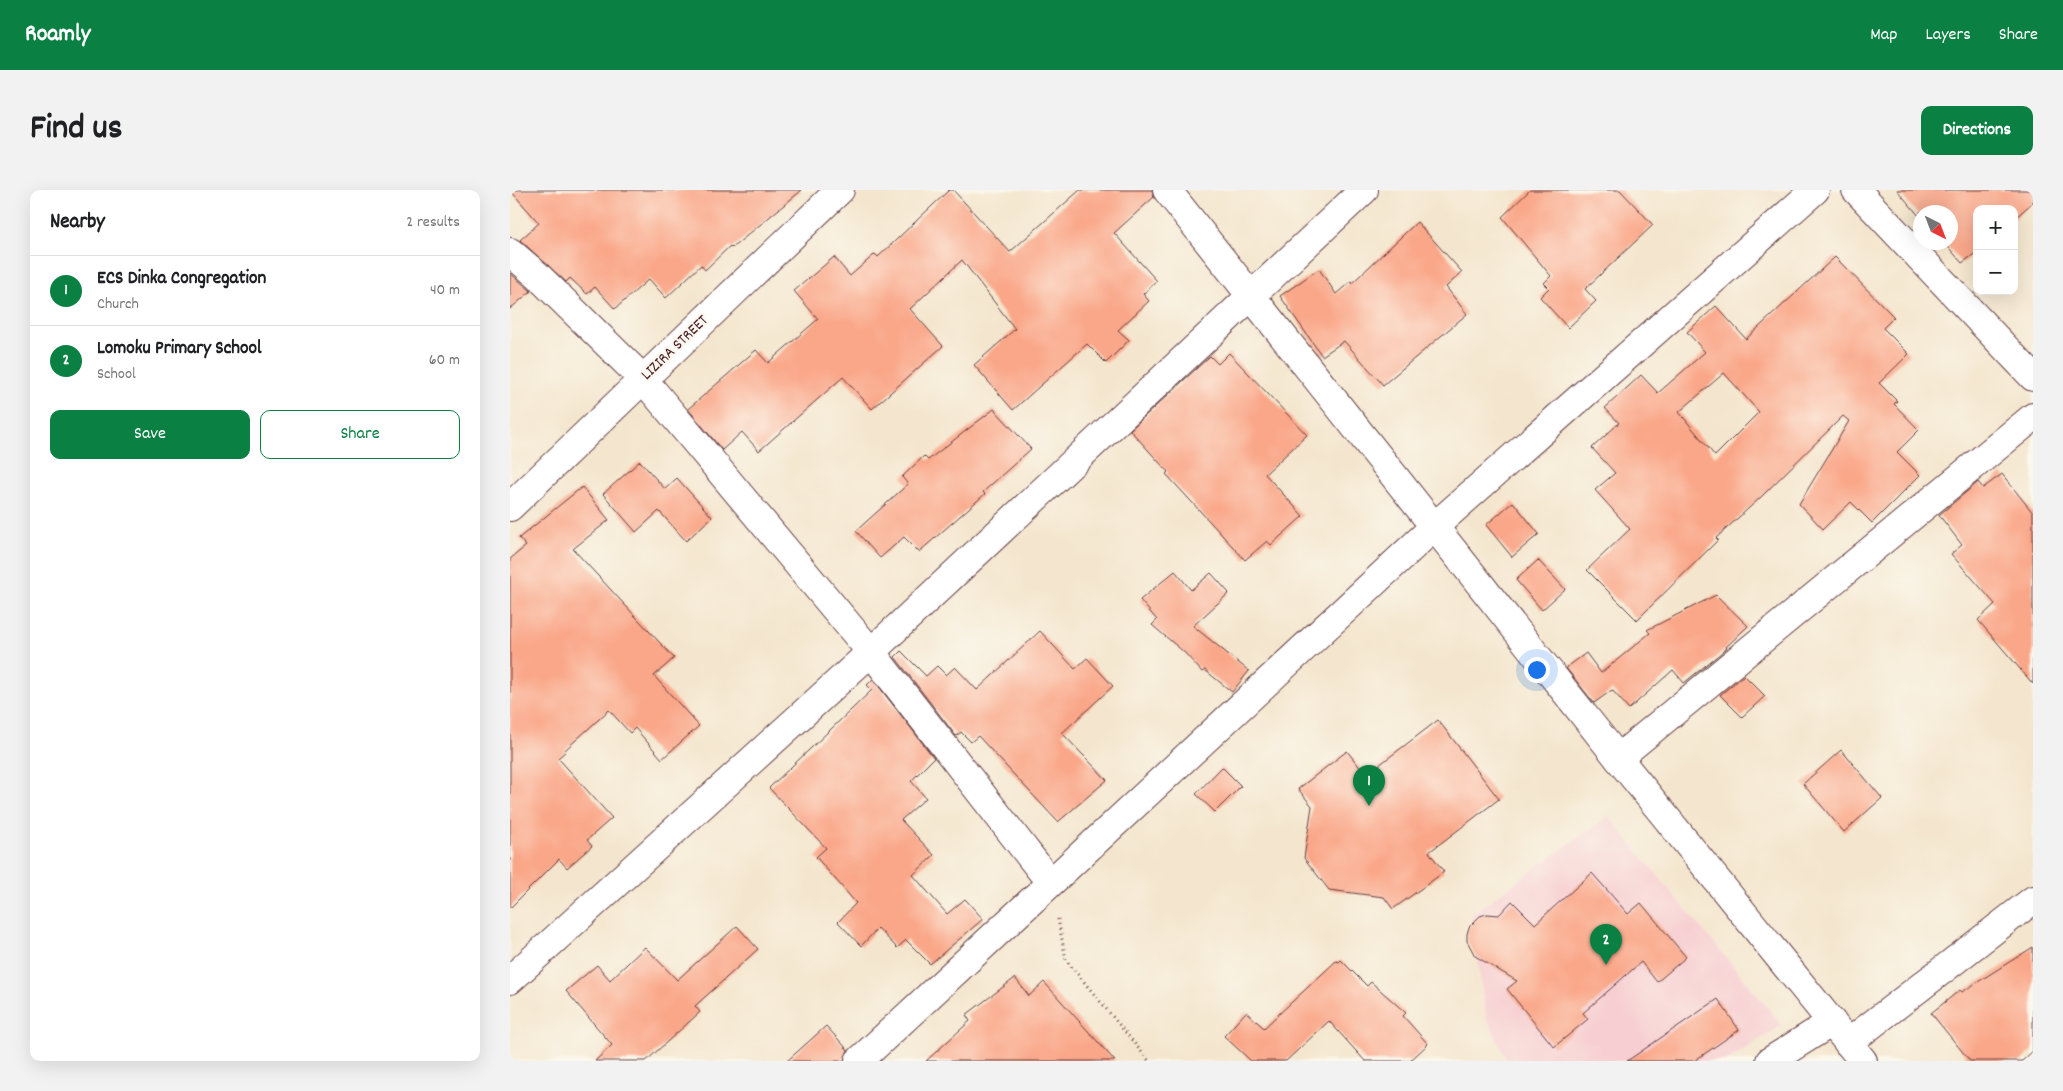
<!DOCTYPE html>
<html lang="en">
<head>
<meta charset="utf-8">
<style>
	:root { --surface:#fff; --page:#f2f2f2; --text:#202124; --muted:#757577; --line:#e0e0e0; --accent:#0b8043 }
	body { margin:0; font-family:Dekko,sans-serif; background:var(--page); color:var(--text) }
	.controls { position:absolute; right:15px; top:15px; display:grid; overflow:hidden; border-radius:10px; box-shadow:0 5px 20px #0002 }
	.controls button { width:45px; height:45px; display:grid; place-items:center; padding:0; border:0; border-bottom:1px solid var(--line); background:var(--surface); color:var(--text); font:25px sans-serif }
	.compass { position:absolute; left:1403px; top:15px; width:45px; height:45px; border-radius:50%; background:var(--surface); box-shadow:0 5px 20px #0002; rotate:138deg }
	.you { position:absolute; left:1026px; top:479px; width:18px; height:18px; margin:-12px; border:4px solid #fff; border-radius:50%; background:#1a73e8; box-shadow:0 0 0 8px #1a73e833 }
	.badge { display:grid; place-items:center; width:32px; height:32px; border-radius:50%; background:var(--accent); color:#fff; font-size:16px; font-weight:700 }
	.pin { position:absolute; translate:-50% -41px; filter:drop-shadow(0 1px 2px #0008) }
	.pin::after { content:''; position:absolute; top:26px; width:18px; height:15px; background:inherit; clip-path:polygon(0 0,100% 0,50% 100%) }
	.list { margin:0; padding:0; list-style:none }
	h2 { display:flex; justify-content:space-between; align-items:center; height:65px; margin:0; padding:0 20px; font-size:21px }
	h2 small { font-size:16px; font-weight:400; color:var(--muted) }
	.list li { display:grid; grid-template-columns:32px 1fr auto; gap:15px; align-items:center; box-sizing:border-box; height:70px; padding:0 20px; border-top:1px solid var(--line) }
	.list b { display:block; font-size:19px; white-space:nowrap }
	.list p { margin:0; font-size:16px; white-space:nowrap; color:var(--muted) }
	.list em { font-size:16px; font-style:normal; color:var(--muted) }
	.actions { display:flex; gap:10px; padding:15px 20px }
	.actions a { flex:1; padding:11px 0; border:1px solid var(--accent); border-radius:10px; text-align:center; font-size:18px; color:var(--accent) }
	.actions .main { background:var(--accent); color:#fff }
	.map { position:relative; flex:none; width:1523px; height:871px; overflow:hidden; border-radius:10px }
	header { display:flex; align-items:center; gap:30px; box-sizing:border-box; height:70px; padding:0 25px; background:var(--accent); color:#fff }
	header strong { font-size:24px }
	nav { display:flex; gap:28px; margin-inline-start:auto; font-size:18px }
	.intro { display:flex; align-items:center; justify-content:space-between; box-sizing:border-box; height:120px; padding:0 30px }
	h1 { margin:0; font-size:35px }
	.button { padding:12px 22px; border-radius:10px; background:var(--accent); color:#fff; font-size:18px; font-weight:700 }
	main { display:flex; gap:30px; padding:0 30px }
	aside { flex:1; background:var(--surface); border-radius:10px; box-shadow:0 5px 20px #0002 }
	.map>svg:first-child { display:block }
	.built { fill:#f7cfd2 }
	.building { fill:#faa789; fill-rule:evenodd }
	.lines { fill:none; stroke-linecap:round; stroke-linejoin:round }
	.minor-casing { stroke:#643d43; stroke-width:30 }
	.path { stroke:#643d43; stroke-width:3; stroke-dasharray:1 4; stroke-linecap:butt }
	.minor { stroke:#fff; stroke-width:28 }
	.labels { text-anchor:middle; dominant-baseline:central; stroke-width:4.5; stroke-linejoin:round; paint-order:stroke }
	.street-label { font-size:16px; fill:#4a1f2b; stroke:#fbf7ec }
</style>
</head>
<body>
<header>
<strong>Roamly</strong>
<nav><a>Map</a><a>Layers</a><a>Share</a></nav>
</header>
<div class="intro"><h1>Find us</h1><a class="button">Directions</a></div>
<main>
<aside>
<h2>Nearby<small>2 results</small></h2>
<ul class="list">
<li><span class="badge">1</span><div><b>ECS Dinka Congregation</b><p>Church</p></div><em>40 m</em></li>
<li><span class="badge">2</span><div><b>Lomoku Primary School</b><p>School</p></div><em>60 m</em></li>
</ul>
<div class="actions"><a class="main">Save</a><a>Share</a></div>
</aside>
<div class="map">
<svg width="1523" height="871" viewBox="0 0 1523 871">
	<rect width="100%" height="100%" fill="#fbf7ec"/>
	<filter id="ink" filterUnits="userSpaceOnUse"><feTurbulence type="fractalNoise" baseFrequency=".02" numOctaves="2"/><feDisplacementMap in="SourceGraphic" scale="10" xChannelSelector="R" yChannelSelector="G"/><feConvolveMatrix kernelMatrix="1 2 1 2 8 2 1 2 1" color-interpolation-filters="sRGB"/></filter>
	<filter id="wash" filterUnits="userSpaceOnUse"><feTurbulence type="fractalNoise" baseFrequency=".0096" numOctaves="4" result="noise"/><feDisplacementMap in="SourceGraphic" scale="20" xChannelSelector="R" yChannelSelector="G"/><feGaussianBlur stdDeviation="1.12" result="paint"/><feColorMatrix in="noise" values="0 0 0 0 0 0 0 0 0 0 0 0 0 0 0 0 0 1.4 0 .05"/><feComposite in="paint" operator="in"/></filter>
	<g filter="url(#wash)">
		<rect width="100%" height="100%" fill="#f4e6ce"/>
		<polygon class="built" points="1098,626 1272,835 1216,871 997,871 976,825 961,725"/>
		<g id="blocks">
			<g class="building">
				<polygon points="0,0 292,0 222,58 220,56 195,80 191,75 156,108 139,89 105,119 85,97 77,104 60,88 56,92 10,50 29,33"/>
				<polygon points="439,0 443,0 500,62 570,0 642,0 644,7 604,43 647,91 633,104 639,111 608,140 619,150 596,173 577,154 503,220 464,175 505,139 452,70 400,119 433,156 362,219 333,187 249,261 232,242 212,260 178,219 246,160 258,173 308,129 284,101 324,67 340,86 365,64 368,67"/>
				<polygon points="1020,0 1110,0 1143,35 1075,99 1086,111 1058,138 1030,107 1039,98 1034,93 1041,86 992,27"/>
				<polygon points="1387,0 1523,0 1523,12 1504,29 1504,19 1467,19 1467,62 1452,73 1434,52 1440,52 1440,22 1410,22 1410,27"/>
				<polygon points="907,32 952,82 936,97 957,124 873,195 834,151 812,166 770,106 809,79 826,104 841,91 842,93"/>
				<path d="M1325,67l59,60 -11,11 26,26 -30,29 18,18 -3,3 25,26 -22,22 23,23 -48,48 -21,-21 -28,27 -24,-25 50,-83 -6,-5 -83,82 -44,40 2,2 -81,80 -50,-50 43,-41 -35,-39 20,-17 -23,-25 27,-25 -14,-15 36,-33 17,18 47,-41 -18,-20 29,-26 30,33zM1214,183l35,39 -44,44 -36,-44z"/>
				<polygon points="0,83 21,101 0,119"/>
				<polygon points="719,163 797,245 755,284 793,326 761,355 757,351 735,370 656,284 658,282 620,240 700,166 708,174"/>
				<polygon points="484,219 521,259 473,302 475,304 409,362 394,347 370,368 346,341 398,294 392,287 414,266 418,270"/>
				<polygon points="130,271 155,299 167,288 202,327 176,351 149,321 126,342 93,304"/>
				<polygon points="1492,284 1523,323 1523,494 1468,430 1485,414 1441,364 1452,355 1429,325 1468,292 1473,298"/>
				<polygon points="72,297 99,330 63,359 164,468 144,486 189,536 152,569 125,538 120,543 99,520 55,560 56,561 48,568 102,628 77,650 82,656 57,678 49,669 0,718 0,369 16,356 9,348"/>
				<polygon points="1003,312 1029,344 1002,367 976,335"/>
				<polygon points="1028,370 1055,399 1032,420 1006,390"/>
				<polygon points="665,381 681,400 701,383 719,403 683,436 739,481 722,502 695,480 692,482 675,463 642,435 647,430 630,410"/>
				<polygon points="1206,405 1238,436 1216,457 1217,458 1174,493 1163,480 1119,519 1102,500 1084,513 1056,478 1076,463 1091,483 1140,443 1137,440"/>
				<polygon points="530,441 565,479 577,468 603,496 552,543 597,590 548,632 468,546 461,552 451,542 446,546 385,467 391,461 416,486 427,476 436,485 445,477 467,500"/>
				<polygon points="1234,485 1255,506 1232,527 1210,505"/>
				<polygon points="363,489 424,568 401,591 416,608 391,630 424,665 403,685 437,724 455,709 473,729 420,774 396,750 387,758 368,738 351,756 328,732 346,713 306,667 316,658 259,598 362,500 357,495"/>
				<polygon points="928,530 989,609 919,662 934,682 883,719 874,707 819,700 794,668 802,616 788,599 837,561 856,585"/>
				<polygon points="1331,560 1372,608 1334,642 1293,594"/>
				<polygon points="712,577 731,596 705,622 686,604"/>
				<polygon points="1082,683 1118,724 1131,713 1176,767 1147,792 1131,772 1073,823 1078,829 1044,857 997,799 1007,791 965,766 957,751 957,744 959,737 970,726 977,724 989,725 1002,711 1025,734"/>
				<polygon points="227,736 248,759 185,816 190,822 136,871 85,871 102,855 56,801 87,775 100,790 135,757 167,790"/>
				<polygon points="1523,757 1523,861 1512,871 1460,871 1421,823 1450,800 1452,802"/>
				<polygon points="831,770 857,796 861,792 896,823 893,826 918,854 900,871 855,871 819,831 776,871 741,871 714,846 736,822 754,838 826,771 829,772"/>
				<polygon points="505,788 519,806 534,792 605,871 416,871 460,831 456,825"/>
				<polygon points="1208,809 1229,840 1184,871 1117,871"/>
				<polygon points="316,836 338,860 334,871 277,871"/>
			</g>
		</g>
	</g>
	<g filter="url(#ink)">
		<use href="#blocks" fill-opacity="0" stroke="#643d43" stroke-width="1"/>
		<g class="lines">
			<g class="minor-casing">
				<g id="minor">
					<polyline points="657,0 1108,568 1353,871"/>
					<polyline points="1346,0 1523,187"/>
					<polyline points="0,62 27,85 133,189 361,462 540,692"/>
					<polyline points="0,317 330,0"/>
					<polyline points="1108,568 1523,227"/>
					<polyline points="0,790 361,462 854,0"/>
					<polyline points="1338,853 1523,710"/>
					<polyline points="349,871 925,336 1305,0"/>
					<polyline points="1260,871 1322,832"/>
				</g>
			</g>
			<polyline class="path" points="548,729 556,770 639,871"/>
			<use href="#minor" class="minor"/>
		</g>
	</g>
	<g class="labels">
		<g class="street-label">
			<text transform="translate(165 158) rotate(-44)">LIZIRA STREET</text>
		</g>
	</g>
</svg>
<div class="controls">
<button>+</button>
<button>−</button>
</div>
<svg class="compass" viewBox="-18 -18 36 36"><path d="M0-13l5 13h-10z" fill="#e53935"/><path d="M0 13l5-13h-10z" fill="#757577"/></svg>
<div class="you"></div>
<div class="pin badge" style="left:859px;top:616px">1</div>
<div class="pin badge" style="left:1096px;top:775px">2</div>
</div>
</main>
</body>
</html>
